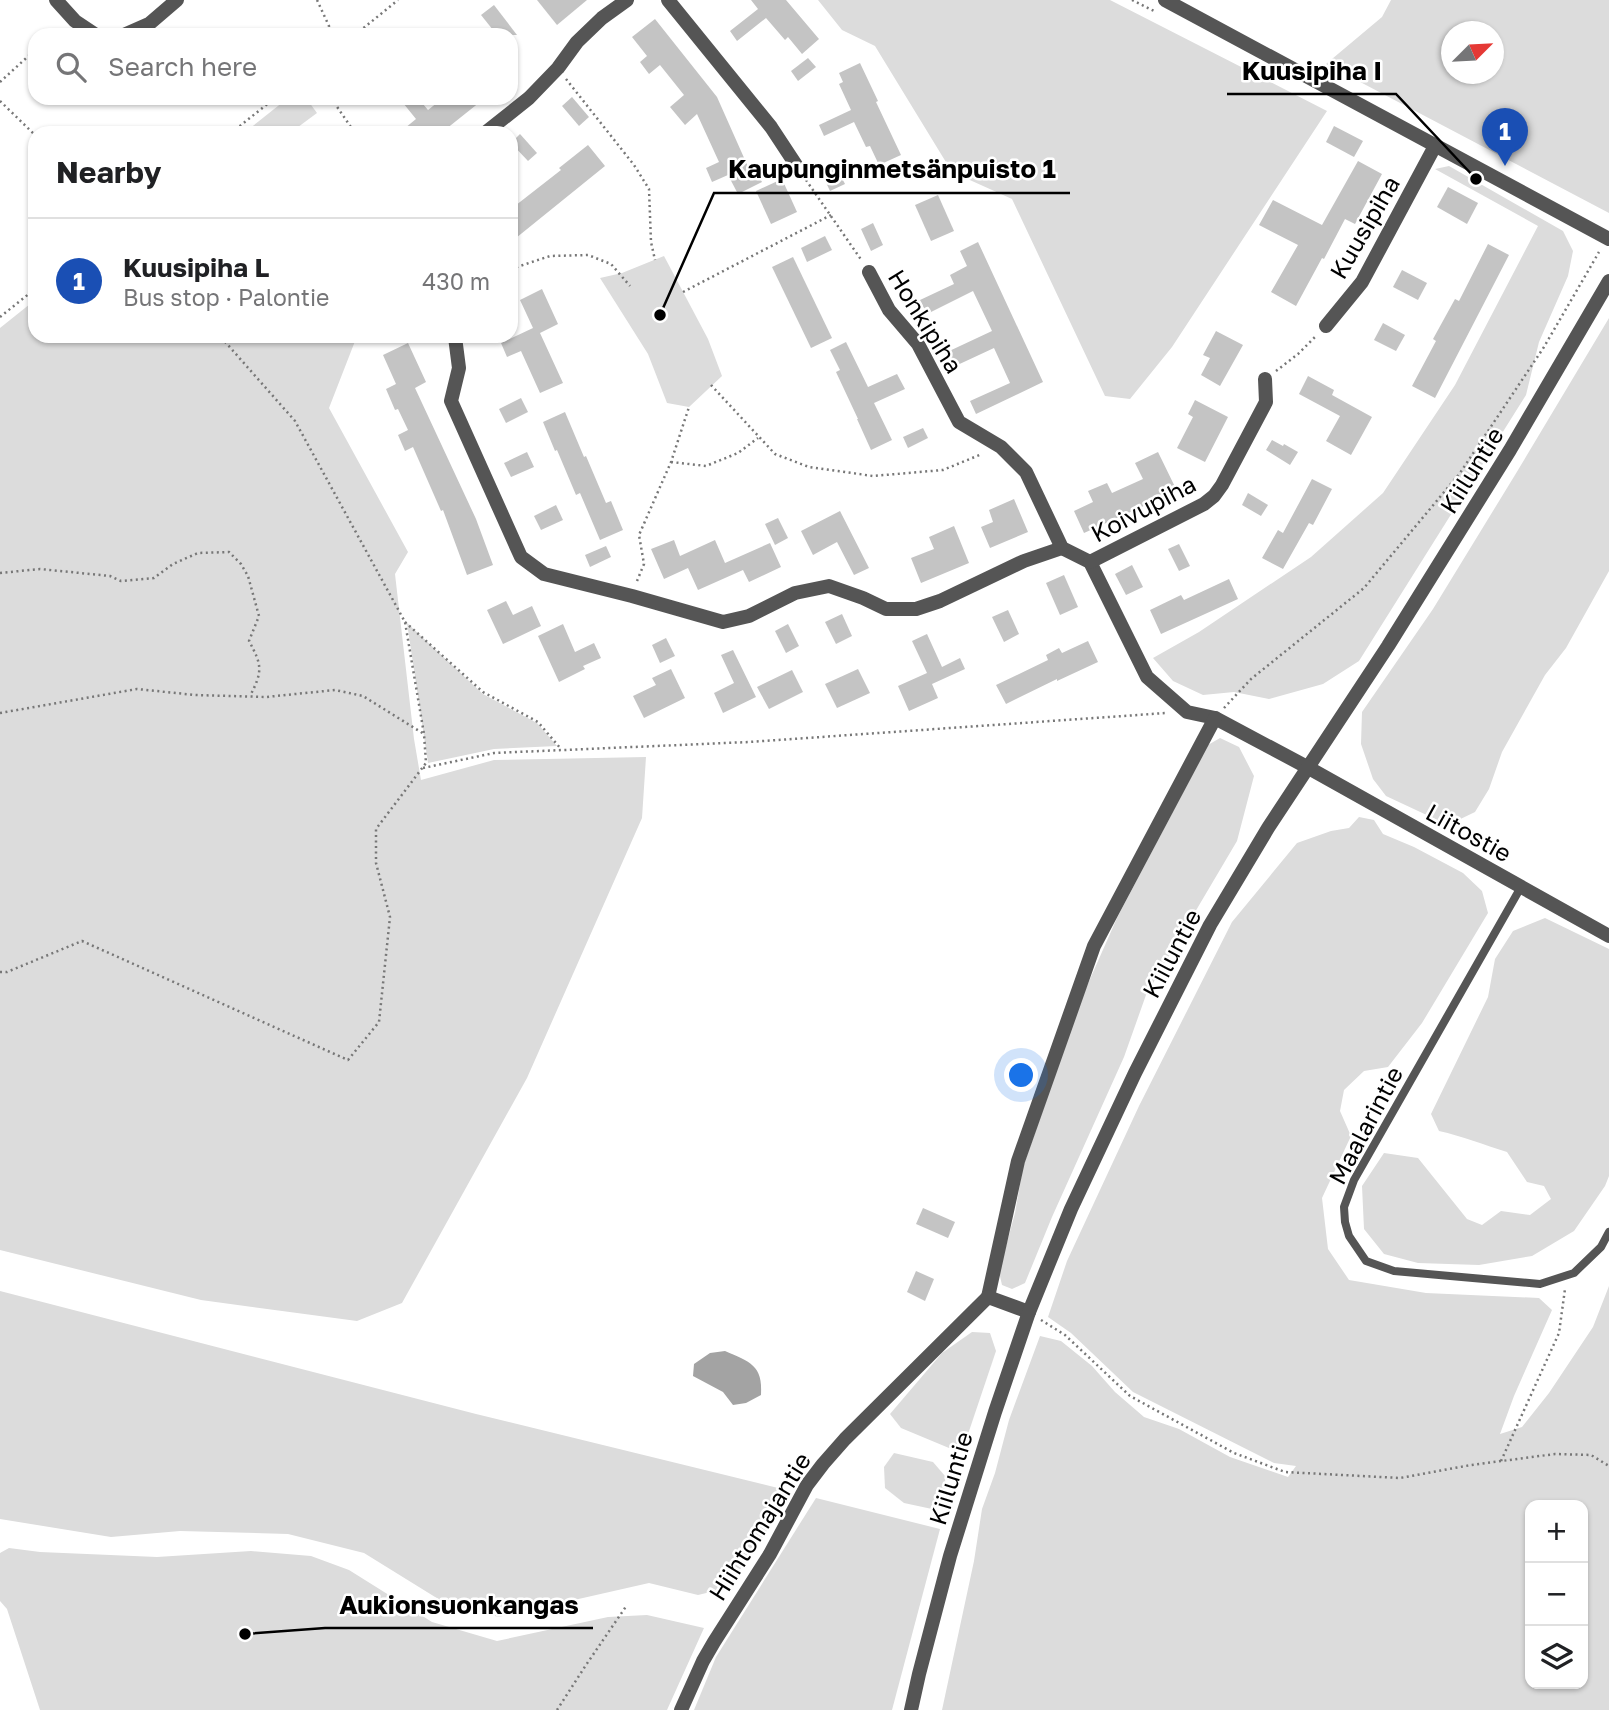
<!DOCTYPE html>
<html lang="en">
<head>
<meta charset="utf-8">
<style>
	:root { --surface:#fff; --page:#f6f6f6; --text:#202124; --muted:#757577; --line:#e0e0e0; --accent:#000 }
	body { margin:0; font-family:"Golos Text",sans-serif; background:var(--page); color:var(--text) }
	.controls { position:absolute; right:21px; bottom:21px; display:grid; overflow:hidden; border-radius:14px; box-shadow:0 2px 5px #0004 }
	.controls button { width:63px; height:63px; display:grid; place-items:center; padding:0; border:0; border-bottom:2px solid var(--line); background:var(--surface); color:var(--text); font:35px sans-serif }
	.compass { position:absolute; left:1441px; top:21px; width:63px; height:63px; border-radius:50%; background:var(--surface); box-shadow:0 2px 5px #0004; rotate:66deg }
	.you { position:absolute; left:1022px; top:1076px; width:24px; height:24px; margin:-18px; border:5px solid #fff; border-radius:50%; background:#1a73e8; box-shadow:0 0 0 10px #1a73e833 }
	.badge { display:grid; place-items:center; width:46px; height:46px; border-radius:50%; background:var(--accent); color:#fff; font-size:23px; font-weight:700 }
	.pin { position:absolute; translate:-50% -58px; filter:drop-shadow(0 2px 4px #0008) }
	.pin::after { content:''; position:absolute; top:37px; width:24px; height:21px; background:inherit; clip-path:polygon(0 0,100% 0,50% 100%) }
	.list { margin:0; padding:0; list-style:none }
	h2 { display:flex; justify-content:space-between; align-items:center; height:91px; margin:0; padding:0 28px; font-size:30px }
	h2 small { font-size:23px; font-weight:400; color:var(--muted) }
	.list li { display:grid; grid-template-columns:46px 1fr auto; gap:21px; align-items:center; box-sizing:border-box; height:126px; padding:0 28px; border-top:2px solid var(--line) }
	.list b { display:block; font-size:26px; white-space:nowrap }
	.list p { margin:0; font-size:23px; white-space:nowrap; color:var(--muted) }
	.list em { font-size:23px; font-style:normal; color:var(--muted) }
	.icon { flex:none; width:38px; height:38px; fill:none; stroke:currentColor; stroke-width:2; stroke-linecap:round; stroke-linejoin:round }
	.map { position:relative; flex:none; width:1609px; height:1710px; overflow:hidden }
	.search { position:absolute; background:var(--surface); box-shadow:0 2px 5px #0004; left:28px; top:28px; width:490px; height:77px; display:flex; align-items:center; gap:18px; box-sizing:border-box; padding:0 24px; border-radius:21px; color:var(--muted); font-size:26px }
	.panel { position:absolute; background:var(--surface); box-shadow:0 2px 5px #0004; left:28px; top:126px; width:490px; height:217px; border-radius:21px }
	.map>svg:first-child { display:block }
	.green { fill:#dcdcdc; fill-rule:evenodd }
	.water { fill:#a3a3a3 }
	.building { fill:#c4c4c4 }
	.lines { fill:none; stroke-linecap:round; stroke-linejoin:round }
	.path { stroke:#777; stroke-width:2.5; stroke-dasharray:2 3.5; stroke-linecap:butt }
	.service { stroke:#555; stroke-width:8 }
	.minor { stroke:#555; stroke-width:14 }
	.tertiary { stroke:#555; stroke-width:14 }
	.labels { text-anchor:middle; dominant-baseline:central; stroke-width:5; stroke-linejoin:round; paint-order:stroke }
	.street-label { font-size:24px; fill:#000; stroke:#fff }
	.leader { fill:none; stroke:#000; stroke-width:2.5 }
	.callout-dot { fill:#000; stroke:#fff; stroke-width:2.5 }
	.callout-label { font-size:26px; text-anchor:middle; font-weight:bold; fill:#000; stroke:#fff; stroke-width:5; stroke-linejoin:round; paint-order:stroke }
</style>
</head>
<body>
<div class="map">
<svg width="1609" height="1710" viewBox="0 0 1609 1710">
	<rect width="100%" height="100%" fill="#fff"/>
	<g class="green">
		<polygon points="818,0 1110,0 1327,111 1172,347 1130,399 1105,396 1012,199 952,172 875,46 842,30"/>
		<path d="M1391,0h218v213l-283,-149 56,-47zM1452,32h42v42h-42z"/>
		<polygon points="288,98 306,98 317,113 290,133 244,133"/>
		<polygon points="1449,166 1563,231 1573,251 1568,276 1539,342 1526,395 1359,661 1323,684 1269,699 1234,692 1203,695 1173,681 1153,658 1199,632 1311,557 1383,493 1455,385 1538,226 1435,169"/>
		<polygon points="664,256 708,339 722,376 689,407 667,403 648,354 600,278 622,273"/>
		<polygon points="35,300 35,336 357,336 329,408 408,552 395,574 414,739 421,780 494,760 646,757 642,818 527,1078 402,1303 357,1321 201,1300 0,1250 0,328"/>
		<polygon points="1609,318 1609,571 1566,648 1545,675 1502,752 1489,789 1475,812 1448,825 1386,796 1373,779 1361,744 1362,712 1433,609 1515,475"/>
		<polygon points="407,623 483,694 537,723 557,746 494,749 428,763"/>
		<polygon points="1220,738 1239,747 1254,776 1237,841 1146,995 1124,1057 1052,1217 1025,1283 1012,1289 1002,1285 999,1272 1015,1213 1023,1167 1083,995 1117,918 1208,745"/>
		<path d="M1359,817l15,3 9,14 31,13 49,26 19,18 6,22 -66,110 -34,44 -24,4 -20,19 -4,21 11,25 -29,62 6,51 21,31 77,13 113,5 13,12 -38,86 -14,38 22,-7 27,-34 44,-66 16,-41v424h-667l32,-149 8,-52 13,-36 14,-53 31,-84 21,5 31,25 23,26 29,25 35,12 51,28 58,20 8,-11 -22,-3 -141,-71 -62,-59 -23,-16 19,-56 72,-155 93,-184 65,-79 34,-12 18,-3zM1530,1505h53v179h-53z"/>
		<path d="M1545,918l64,31v227l-4,10 -31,45 -42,25 -53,9 -61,-2 -34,-9 -20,-25 -2,-43 22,-33 34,5 49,61 15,6 19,-14 29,4 21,-16 -7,-13 -17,-4 -20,-30c-23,-7 -45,-16 -68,-21l-8,-17 57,-117 7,-38 18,-28z"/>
		<polygon points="0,1291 476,1414 786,1490 769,1528 727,1588 698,1595 649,1583 499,1617 448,1605 364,1553 288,1534 180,1531 111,1537 0,1519"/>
		<polygon points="972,1332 990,1333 996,1351 964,1446 949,1448 901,1428 890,1414 942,1353"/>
		<polygon points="894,1453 933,1462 945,1476 946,1503 932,1509 904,1503 885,1488 884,1467"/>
		<polygon points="816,1498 940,1529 892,1710 694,1710 716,1657"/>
		<polygon points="9,1548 40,1552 157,1557 251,1551 311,1556 349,1570 432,1622 497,1641 608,1617 647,1615 704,1628 667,1710 40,1710 7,1609 0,1601 0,1553"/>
	</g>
	<path class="water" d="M725,1351c25,11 38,14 36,44l-15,8 -13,2 -10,-13 -30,-16 1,-12 16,-11z"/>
	<g class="building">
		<polygon points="537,0 587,0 557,25"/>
		<polygon points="751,0 786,0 819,39 802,54 788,37 785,40 766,18 737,41 730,31 758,9"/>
		<polygon points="494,5 517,35 497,35 481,15"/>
		<polygon points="655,19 717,97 749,169 754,167 762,182 738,194 728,175 712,182 706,168 719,162 697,114 685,125 670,107 684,95 660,65 649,74 640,62 647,56 632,37"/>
		<polygon points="808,58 816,67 798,81 791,71"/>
		<polygon points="860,63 878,101 876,102 901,155 879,165 870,146 866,147 854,122 824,136 819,125 851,110 839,84 843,82 839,73"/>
		<polygon points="572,97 589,117 579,126 562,106"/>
		<polygon points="399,98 418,98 428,110 443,98 485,98 441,133 399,133 416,119"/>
		<polygon points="1334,126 1363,141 1354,157 1326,142"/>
		<polygon points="520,134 537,153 528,161 511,143"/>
		<polygon points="588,145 605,166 511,242 511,209 561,170 559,168"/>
		<polygon points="1358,161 1382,174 1355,224 1345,219 1324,259 1322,258 1296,306 1271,292 1298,245 1259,225 1273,200 1322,225"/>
		<polygon points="834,163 845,184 830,191 820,170"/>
		<polygon points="782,179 797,212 771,224 756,191"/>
		<polygon points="1448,187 1478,203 1467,224 1437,207"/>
		<polygon points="938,195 954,231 931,241 915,205"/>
		<polygon points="873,223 883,245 871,251 861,229"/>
		<polygon points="825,236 832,250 807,262 801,248"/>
		<polygon points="978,242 1043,382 976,414 970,401 1010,383 994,348 951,368 945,353 992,331 973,291 927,314 920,300 954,284 950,275 967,266 960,251"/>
		<polygon points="1488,244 1509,255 1435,398 1412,386 1436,341 1433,339 1455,299 1459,301"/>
		<polygon points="793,257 832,338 811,348 772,267"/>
		<polygon points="1402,270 1427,283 1418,300 1393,287"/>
		<polygon points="542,289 558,324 540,333 563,383 540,393 521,351 507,357 501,343 533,328 520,300"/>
		<polygon points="1383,323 1405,335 1396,351 1374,340"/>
		<polygon points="1216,331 1243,345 1220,386 1201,375 1210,358 1203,355"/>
		<polygon points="846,342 868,387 897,374 905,389 874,403 892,440 871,450 857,419 858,419 836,372 840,370 830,350"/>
		<polygon points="408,343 426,382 415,388 476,519 493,565 467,575 443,510 441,511 413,447 405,451 398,435 408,430 398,409 395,410 386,389 396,384 383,355"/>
		<polygon points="1308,376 1334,390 1332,395 1372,417 1351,455 1326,441 1340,416 1299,394"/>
		<polygon points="521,398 528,412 506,423 499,409"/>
		<polygon points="1195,400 1228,417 1205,462 1177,448 1193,417 1188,414"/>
		<polygon points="565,412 584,457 586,456 606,503 611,501 623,530 600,540 580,493 576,495 557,450 555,451 543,422"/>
		<polygon points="923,428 928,438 908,448 903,437"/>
		<polygon points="1272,440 1283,446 1284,444 1298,452 1290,465 1266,450"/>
		<polygon points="527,452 534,467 511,477 504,463"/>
		<polygon points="1158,452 1177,491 1084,533 1074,511 1093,502 1088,491 1107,483 1112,493 1143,479 1135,463"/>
		<polygon points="1312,479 1332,489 1313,525 1309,523 1283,569 1262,558 1278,530 1283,533"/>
		<polygon points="1248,493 1268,505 1261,516 1242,505"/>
		<polygon points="1014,499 1028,532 990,548 981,527 993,522 989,510"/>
		<polygon points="556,505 563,520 541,530 534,516"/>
		<polygon points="840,511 869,568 854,575 837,542 813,555 801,531"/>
		<polygon points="778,518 788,538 775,545 765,524"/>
		<polygon points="954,526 969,563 921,583 911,558 934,549 929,537"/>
		<polygon points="674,540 680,556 715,540 725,563 770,543 781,567 749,582 743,570 698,590 688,568 664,579 651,549"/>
		<polygon points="1179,544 1190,566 1179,571 1168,549"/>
		<polygon points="606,546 611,557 590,567 585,555"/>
		<polygon points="1132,565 1143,587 1126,595 1115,574"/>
		<polygon points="1064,575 1078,607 1060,615 1046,583"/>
		<polygon points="1229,579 1238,599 1161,634 1150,610 1181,595 1184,600"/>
		<polygon points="506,601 513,615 532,606 541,626 503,644 487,610"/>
		<polygon points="1008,610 1019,634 1004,642 992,617"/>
		<polygon points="842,614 852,636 836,644 825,622"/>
		<polygon points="563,624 575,652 594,643 601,658 583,666 585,669 559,682 538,636"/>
		<polygon points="788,624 799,646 786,653 775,631"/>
		<polygon points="927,634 942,667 960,658 965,669 932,684 938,698 909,711 898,686 927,673 912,641"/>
		<polygon points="666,638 675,656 660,663 652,645"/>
		<polygon points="1088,641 1098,662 1057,681 1057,679 1006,704 996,685 1048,660 1046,655 1059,648 1062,653"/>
		<polygon points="733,650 756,697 723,713 714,693 734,683 721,655"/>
		<polygon points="671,669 685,698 644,718 633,696 656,685 652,678"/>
		<polygon points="858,669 870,693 837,708 825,684"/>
		<polygon points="792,670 803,692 769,709 757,687"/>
		<polygon points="923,1208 955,1222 948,1238 916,1224"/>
		<polygon points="916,1271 934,1279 925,1301 907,1292"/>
	</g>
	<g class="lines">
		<g class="path">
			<polyline points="317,0 329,26 328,35"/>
			<polyline points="1132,0 1154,11"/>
			<polyline points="355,35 398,0"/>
			<polyline points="566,79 634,165 649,189 651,242 655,260"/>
			<polyline points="0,82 35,50"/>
			<polyline points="331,98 355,133"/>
			<polyline points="0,101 35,135"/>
			<polyline points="231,133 275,98"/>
			<polyline points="806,180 862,261"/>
			<polyline points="511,269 550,256 588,255 611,264 630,286"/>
			<polyline points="683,292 831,215"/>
			<polyline points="0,317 35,289"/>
			<polyline points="1276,371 1298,354 1316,336"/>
			<polyline points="711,385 775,454 809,467 873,476 943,470 982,454"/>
			<polyline points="671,462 706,466 738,453 758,438"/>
			<path d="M0,573l40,-4 70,7 11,5 33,-3 19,-14 25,-11 31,-1 12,12 7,12 11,40 -10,25c13,24 14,30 1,55"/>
			<polyline points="637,581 644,564 639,535 671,462 689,407"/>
			<polyline points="405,622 483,692 538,722 561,749"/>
			<polyline points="1224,708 1251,679 1364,588 1460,473 1544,347 1599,252"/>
			<polyline points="0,713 137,689 195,695 266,697 335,690 363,696 424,734"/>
			<polyline points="423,768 494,753 749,742 1166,713"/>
			<polyline points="0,972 7,972 82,941 348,1060 379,1022 390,917 376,863 376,829 426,763 424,734 405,622 295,421 220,336"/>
			<polyline points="1041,1320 1065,1335 1130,1396 1234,1453 1285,1472 1400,1478 1471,1465 1555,1454 1591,1455 1609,1466"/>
			<polyline points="1501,1461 1559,1333 1565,1289"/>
			<polyline points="557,1710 586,1665 627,1605"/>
		</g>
		<polyline class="service" points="1521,887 1354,1180 1344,1207 1345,1222 1349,1236 1366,1261 1394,1271 1540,1284 1574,1273 1601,1247 1609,1232"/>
		<g class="minor">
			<polyline points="56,0 75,21 96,35"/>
			<polyline points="668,0 771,127 798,168"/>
			<polyline points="124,35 149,24 177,0"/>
			<polyline points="485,133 529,98 558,68 577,42 602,18 627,0"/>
			<polyline points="869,272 889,310 918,344 959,422 1001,447 1026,472 1062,548 1090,562 1147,677 1187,712 1215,718 1307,767 1609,936"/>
			<polyline points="1326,326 1362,282 1435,146"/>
			<polyline points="455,337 459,368 451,401 521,557 544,574 632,596 723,622 749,616 795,593 829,586 863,598 886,609 916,609 940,601 1024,561 1062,548"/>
			<polyline points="1090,562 1204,504 1214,496 1222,485 1266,402 1265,379"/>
			<polyline points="988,1297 1018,1161 1094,946 1215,718"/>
			<polyline points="681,1710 703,1661 714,1642 770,1554 807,1485 823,1464 845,1439 988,1297 1029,1312"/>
		</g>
		<g class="tertiary">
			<polyline points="1165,0 1609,239"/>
			<polyline points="911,1710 919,1674 950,1556 995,1412 1029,1312 1071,1209 1135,1073 1210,925 1268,828 1388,646 1510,450 1609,281"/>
		</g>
	</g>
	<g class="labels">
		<g class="street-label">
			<text transform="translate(1364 227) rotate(-60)">Kuusipiha</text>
			<text transform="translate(926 321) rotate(58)">Honkipiha</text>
			<text transform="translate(1471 470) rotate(-58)">Kiiluntie</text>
			<text transform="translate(1143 508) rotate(-28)">Koivupiha</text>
			<text transform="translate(1469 832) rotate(29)">Liitostie</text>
			<text transform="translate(1171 953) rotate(-62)">Kiiluntie</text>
			<text transform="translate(1365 1125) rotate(-62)">Maalarintie</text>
			<text transform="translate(950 1478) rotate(-73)">Kiiluntie</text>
			<text transform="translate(759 1526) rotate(-58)">Hiihtomajantie</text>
		</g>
	</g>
	<path class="leader" d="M1476 179L1396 94H1227M660 315L714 193H1070M245 1634L325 1628H593"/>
	<g class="callout-dot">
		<circle cx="1476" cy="179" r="7"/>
		<circle cx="660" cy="315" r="7"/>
		<circle cx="245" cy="1634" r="7"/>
	</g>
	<g class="callout-label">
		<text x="1312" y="80">Kuusipiha I</text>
		<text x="892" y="178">Kaupunginmetsänpuisto 1</text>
		<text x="459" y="1614">Aukionsuonkangas</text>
	</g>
</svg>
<div class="controls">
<button>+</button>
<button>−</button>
<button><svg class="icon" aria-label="layers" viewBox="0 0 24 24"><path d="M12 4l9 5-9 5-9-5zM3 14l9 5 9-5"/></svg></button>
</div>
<svg class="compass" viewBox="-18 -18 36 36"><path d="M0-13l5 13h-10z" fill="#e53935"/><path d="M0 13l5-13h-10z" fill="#757577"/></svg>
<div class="you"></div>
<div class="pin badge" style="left:1505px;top:166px;background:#1a4fb4">1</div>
<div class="search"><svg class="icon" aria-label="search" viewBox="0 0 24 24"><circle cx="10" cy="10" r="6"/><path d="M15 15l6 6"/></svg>Search here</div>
<section class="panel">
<h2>Nearby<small></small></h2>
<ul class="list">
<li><span class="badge" style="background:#1a4fb4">1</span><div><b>Kuusipiha L</b><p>Bus stop · Palontie</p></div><em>430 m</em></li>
</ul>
</section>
</div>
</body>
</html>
